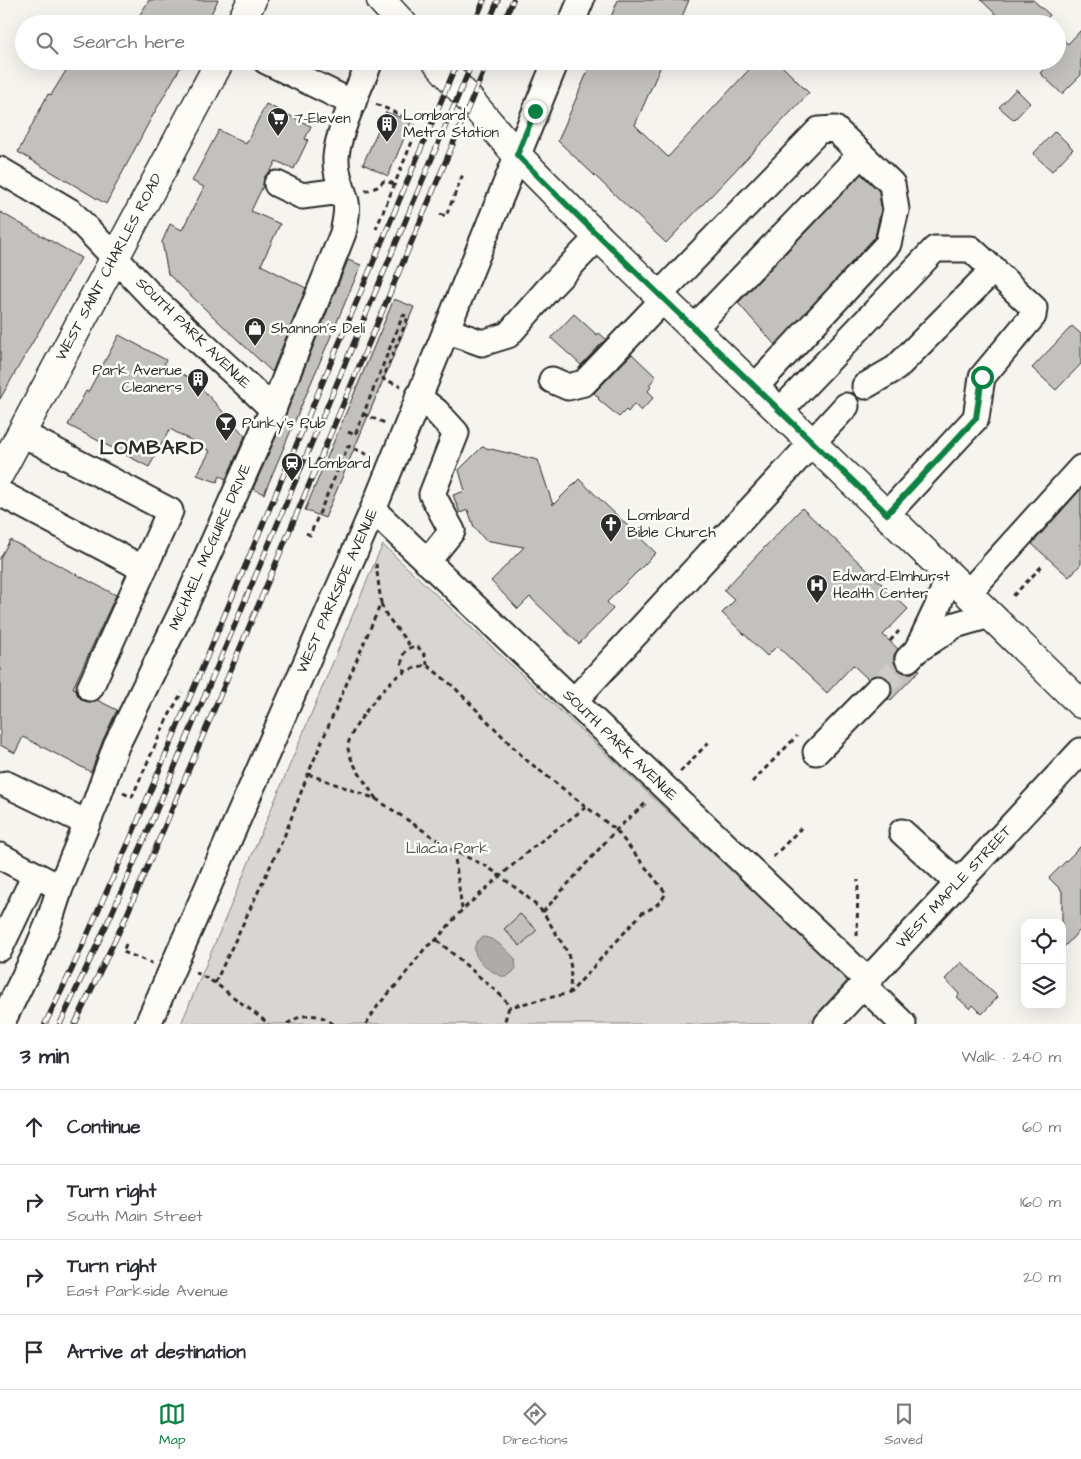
<!DOCTYPE html>
<html lang="en">
<head>
<meta charset="utf-8">
<style>
	:root { --surface:#fff; --page:#f7f7f7; --text:#2b2b33; --muted:#7c7c81; --line:#e1e1e2; --accent:#0b8043 }
	body { margin:0; font-family:"Architects Daughter",sans-serif; background:var(--page); color:var(--text) }
	.controls { position:absolute; right:15px; bottom:15px; display:grid; overflow:hidden; border-radius:10px; box-shadow:0 5px 20px #0002 }
	.controls button { width:45px; height:45px; display:grid; place-items:center; padding:0; border:0; border-bottom:1px solid var(--line); background:var(--surface); color:var(--text); font:25px sans-serif }
	.stop { position:absolute; width:15px; height:15px; margin:-11px; border:4px solid #0b8043; border-radius:50%; background:#fff }
	.stop.end { background:#0b8043; border-color:#fff; box-shadow:0 1px 5px #0008 }
	.list { margin:0; padding:0; list-style:none }
	h2 { display:flex; justify-content:space-between; align-items:center; height:65px; margin:0; padding:0 20px; font-size:21px }
	h2 small { font-size:16px; font-weight:400; color:var(--muted) }
	.list li { display:grid; grid-template-columns:32px 1fr auto; gap:15px; align-items:center; box-sizing:border-box; height:75px; padding:0 20px; border-top:1px solid var(--line) }
	.list b { display:block; font-size:19px; white-space:nowrap }
	.list p { margin:0; font-size:16px; white-space:nowrap; color:var(--muted) }
	.list em { font-size:16px; font-style:normal; color:var(--muted) }
	.icon { flex:none; width:28px; height:28px; fill:none; stroke:currentColor; stroke-width:2; stroke-linecap:round; stroke-linejoin:round }
	.map { position:relative; flex:none; width:1081px; height:1024px; overflow:hidden }
	.search { position:absolute; background:var(--surface); box-shadow:0 5px 20px #0002; left:15px; right:15px; top:15px; height:55px; display:flex; align-items:center; gap:12px; box-sizing:border-box; padding:0 18px; border-radius:28px; color:var(--muted); font-size:19px }
	.sheet { height:365px; background:var(--surface) }
	nav { display:flex; justify-content:space-around; align-items:center; box-sizing:border-box; height:70px; border-top:1px solid var(--line); background:var(--surface); font-size:14px; color:var(--muted) }
	nav a { display:grid; justify-items:center; gap:2px }
	nav .on { color:var(--accent) }
	.map>svg:first-child { display:block }
	.green { fill:#d7d6d2; stroke:#81807e }
	.water { fill:#adaca9; stroke:#797877 }
	.building { fill:#c2c1be; stroke:#2b2b2b }
	.lines { fill:none; stroke-linecap:round; stroke-linejoin:round }
	.minor-tunnel { stroke:#cdccc8; stroke-width:25; stroke-dasharray:25 12; stroke-linecap:butt }
	.minor-casing { stroke:#2b2b2b; stroke-width:29 }
	.major-casing { stroke:#2b2b2b; stroke-width:31 }
	.path { stroke:#2b2b2b; stroke-width:3; stroke-dasharray:5 4; stroke-linecap:butt }
	.minor { stroke:#fdfcf7; stroke-width:25 }
	.major { stroke:#fdfcf7; stroke-width:28 }
	.rail-casing { stroke:#2b2b2b; stroke-width:5.5 }
	.rail { stroke:#fdfcf7; stroke-width:4; stroke-dasharray:11; stroke-linecap:butt }
	.route { stroke:#0b8043; stroke-width:6 }
	.labels { text-anchor:middle; dominant-baseline:central; stroke-width:5; stroke-linejoin:round; paint-order:stroke }
	.poi-label { font-size:15px; fill:#2b2b2b; stroke:#fdfcf7; text-anchor:start }
	.street-label { font-size:15px; fill:#2b2b2b; stroke:#fdfcf7 }
	.park-label { font-size:15px; fill:#565655; stroke:#fdfcf7 }
	.district-label { font-size:20px; font-weight:bold; letter-spacing:1px; fill:#2b2b2b; stroke:#fdfcf7 }
</style>
</head>
<body>
<div class="map">
<svg width="1081" height="1024" viewBox="0 0 1081 1024">
	<rect width="100%" height="100%" fill="#f5f4ef"/>
	<filter id="ink" filterUnits="userSpaceOnUse"><feTurbulence type="fractalNoise" baseFrequency=".02" numOctaves="2"/><feDisplacementMap in="SourceGraphic" scale="10" xChannelSelector="R" yChannelSelector="G"/><feConvolveMatrix kernelMatrix="1 2 1 2 8 2 1 2 1" color-interpolation-filters="sRGB"/></filter>
	<g filter="url(#ink)">
		<polygon class="green" points="383,545 848,980 808,1024 181,1024 377,557"/>
		<path class="water" d="M483,937c11,0 25,14 32,22l1,9 -3,4 -7,5c-13,-1 -47,-26 -23,-40z"/>
		<g class="building">
			<polygon points="149,0 218,0 206,24 134,24"/>
			<polygon points="618,0 689,0 679,24 608,24"/>
			<polygon points="981,0 1033,0 1050,15 1042,24 1006,24"/>
			<polygon points="1081,30 1081,75 1062,94 1040,73 1051,61 1057,61 1057,34 1068,44"/>
			<polygon points="72,61 184,61 148,124 106,204 18,152 48,94 51,95"/>
			<polygon points="592,61 663,61 635,125 668,157 757,61 777,61 809,93 666,243 558,141"/>
			<polygon points="1016,89 1030,103 1014,120 999,107"/>
			<polygon points="266,104 311,126 305,139 308,140 294,169 276,161 270,172 264,177 263,186 251,211 280,224 261,265 306,288 272,372 168,274 162,242 170,224 182,230 204,187 192,181 219,130 246,144"/>
			<polygon points="386,112 411,122 388,176 363,164"/>
			<polygon points="1055,131 1073,149 1052,171 1033,154"/>
			<polygon points="861,174 879,191 881,209 875,237 775,345 738,303"/>
			<polygon points="0,212 81,258 0,399"/>
			<polygon points="348,260 361,265 264,494 253,489 286,414"/>
			<polygon points="394,299 414,307 325,518 305,510"/>
			<polygon points="574,314 597,335 599,333 606,339 581,365 551,338"/>
			<polygon points="1072,326 1081,334 1081,364 1056,390 1032,368"/>
			<polygon points="119,335 166,360 164,364 195,381 245,436 226,479 220,476 217,482 197,475 210,451 170,429 149,467 68,425 86,391 88,392"/>
			<polygon points="632,354 656,377 649,385 651,387 648,391 654,397 641,411 634,404 628,412 626,410 619,417 598,399 599,398 594,393"/>
			<polygon points="482,447 538,460 553,505 579,479 656,553 607,602 613,609 579,644 530,597 518,609 491,581 524,547 485,540 474,527 468,510 460,513 453,495 465,491 459,470"/>
			<polygon points="1081,489 1081,564 1069,577 1032,544"/>
			<polygon points="802,508 908,609 883,635 898,649 894,655 894,662 898,669 905,673 912,673 918,669 920,670 890,701 888,699 892,693 892,686 888,678 881,675 875,675 868,679 853,665 827,693 777,646 767,656 722,613 735,600 724,590"/>
			<polygon points="10,540 116,595 73,688 76,689 78,696 84,701 91,702 97,700 117,710 103,740 91,772 23,737 15,753 0,745 0,558"/>
			<polygon points="1081,846 1081,929 1062,949 1062,891 1049,878"/>
			<polygon points="520,914 537,930 520,946 504,929"/>
			<polygon points="961,962 998,997 982,1014 973,1005 970,1009 957,997 959,994 945,979"/>
		</g>
		<g class="lines">
			<polyline class="minor-tunnel" points="878,689 908,659"/>
			<g class="minor-casing">
				<g id="minor">
					<polyline points="571,24 581,0"/>
					<polyline points="266,61 353,103"/>
					<polyline points="0,170 71,212 158,303 273,409"/>
					<polyline points="277,184 302,196 341,191"/>
					<polyline points="659,295 819,130 835,129 892,184 896,210 888,244 755,387"/>
					<polyline points="694,328 861,154"/>
					<polyline points="446,330 482,343 508,335 549,288 599,236"/>
					<polyline points="552,380 568,387 584,383 664,299"/>
					<polyline points="865,386 896,368 994,269"/>
					<polyline points="418,397 436,411 456,433 432,494 452,531 427,562"/>
					<polyline points="780,411 935,249 971,249 1034,308 1033,316 982,377 976,418 887,514"/>
					<polyline points="21,433 170,511 90,688"/>
					<polyline points="0,493 144,569"/>
					<polyline points="373,510 867,980"/>
					<polyline points="968,593 1081,468"/>
					<polyline points="918,648 937,608 949,575"/>
					<polyline points="908,659 917,650 955,625 990,615"/>
					<polyline points="574,701 846,406"/>
					<polyline points="816,752 878,689"/>
					<polyline points="6,784 87,823"/>
					<polyline points="902,832 958,883"/>
					<polyline points="0,856 51,883"/>
					<polyline points="0,948 35,875"/>
					<polyline points="863,985 903,1024"/>
					<path d="M1,1024l35,-71 13,-31 11,-34 36,-86 20,-56 72,-147 85,-190 70,-176c2,-10 5,-21 3,-31 -4,-16 -11,-28 -10,-45 2,-27 24,-70 34,-96"/>
					<polyline points="148,1024 373,510 556,61"/>
					<polyline points="827,1024 1081,751"/>
				</g>
			</g>
			<g class="major-casing">
				<g id="major">
					<polyline points="381,0 403,24"/>
					<polyline points="240,24 252,0"/>
					<polyline points="436,61 517,155 584,223 949,575 1081,704"/>
					<polyline points="0,473 220,61"/>
				</g>
			</g>
			<g class="path">
				<polyline points="376,104 414,121 414,137 376,229"/>
				<polyline points="366,189 367,191 377,187 384,181 395,184"/>
				<polyline points="440,214 446,216 463,174"/>
				<polyline points="363,414 385,423"/>
				<polyline points="348,432 355,435 403,315 408,317 383,379 401,386"/>
				<polyline points="306,533 310,535 348,446 371,456"/>
				<polyline points="1013,596 1042,566"/>
				<polyline points="381,604 387,616 410,646"/>
				<polyline points="890,641 899,631"/>
				<path d="M405,673c-6,-12 -3,-26 12,-27 6,6 10,11 10,19"/>
				<polyline points="680,772 709,742"/>
				<polyline points="308,774 376,799 454,851 488,867 525,895 543,912 568,953 571,968 570,992"/>
				<polyline points="752,782 797,736"/>
				<polyline points="123,793 132,797 166,721 182,692"/>
				<path d="M376,799c-8,-13 -26,-36 -28,-51 -2,-15 37,-64 50,-72 8,-6 19,-9 29,-11l26,21 72,73 91,71 50,63c-5,10 -14,16 -24,20l-72,80 -61,14"/>
				<polyline points="454,851 462,909"/>
				<polyline points="773,857 801,828"/>
				<polyline points="543,912 616,830 647,802"/>
				<polyline points="857,936 858,880"/>
				<polyline points="437,940 504,998 509,1007 504,1024"/>
				<polyline points="126,944 123,952 152,963"/>
				<polyline points="195,972 215,983 269,1024"/>
				<polyline points="215,983 284,837 308,774 381,603 376,564"/>
				<path d="M287,1024c15,-11 32,-12 46,0"/>
				<polyline points="366,1024 379,1004 400,981 426,947 436,940 462,910 532,848 586,807"/>
			</g>
			<use href="#minor" class="minor"/>
			<use href="#major" class="major"/>
			<g class="rail-casing">
				<g id="rail">
					<polyline points="474,24 484,0"/>
					<polyline points="488,24 498,0"/>
					<polyline points="503,24 513,0"/>
					<polyline points="45,1024 72,969 131,837 458,61"/>
					<polyline points="60,1024 112,913 143,842 473,61"/>
					<polyline points="75,1024 125,919 156,847 488,61"/>
				</g>
			</g>
			<use href="#rail" class="rail"/>
		</g>
	</g>
	<g class="lines" filter="url(#ink)">
		<polyline class="route" points="535,111 517,155 584,222 887,514 976,418 982,377"/>
	</g>
	<defs>
		<g id="supermarket-pin" transform="scale(1.125)"><path d="M0 17L-7.5 6A9.5 9.5 0 1 1 7.5 6Z" fill="#2b2b2b" stroke="#fdfcf7"/><path d="M-6-5.5h2.5l.6 2H6L4.5 2H-2.5L-4.4-4H-6ZM-1.5 3.2a1.3 1.3 0 1 0 .1 0ZM3 3.2a1.3 1.3 0 1 0 .1 0Z" fill="#fff"/></g>
		<g id="building-pin" transform="scale(1.125)"><path d="M0 17L-7.5 6A9.5 9.5 0 1 1 7.5 6Z" fill="#2b2b2b" stroke="#fdfcf7"/><path d="M-4-6H4V6H1V3H-1V6H-4ZM-2.5-4.3h1.7v1.8h-1.7ZM.8-4.3h1.7v1.8H.8ZM-2.5-1h1.7V.8h-1.7ZM.8-1h1.7V.8H.8Z" fill="#fff"/></g>
		<g id="shop-pin" transform="scale(1.125)"><path d="M0 17L-7.5 6A9.5 9.5 0 1 1 7.5 6Z" fill="#2b2b2b" stroke="#fdfcf7"/><path d="M-5-2.5h2.3a2.7 3.5 0 0 1 5.4 0H5L5.5 6h-11ZM-1.5-2.5h3a1.5 2.3 0 0 0-3 0Z" fill="#fff"/></g>
		<g id="bar-pin" transform="scale(1.125)"><path d="M0 17L-7.5 6A9.5 9.5 0 1 1 7.5 6Z" fill="#2b2b2b" stroke="#fdfcf7"/><path d="M-6-5H6L.8 .8V4.5H3.5V6h-7V4.5H-.8V.8Z" fill="#fff"/></g>
		<g id="station-pin" transform="scale(1.125)"><path d="M0 17L-7.5 6A9.5 9.5 0 1 1 7.5 6Z" fill="#2b2b2b" stroke="#fdfcf7"/><path d="M-3-6H3Q5-6 5-4V2Q5 4 3 4L4.5 6H3L1.5 4h-3L-3 6H-4.5L-3 4Q-5 4-5 2V-4Q-5-6-3-6ZM-3.5-4v3h7v-3ZM-3.5 1v1.5H-2V1ZM2 1v1.5H3.5V1Z" fill="#fff"/></g>
		<g id="church-pin" transform="scale(1.125)"><path d="M0 17L-7.5 6A9.5 9.5 0 1 1 7.5 6Z" fill="#2b2b2b" stroke="#fdfcf7"/><path d="M-1.2-6h2.4v3.5h3.3v2.4h-3.3V6h-2.4V-.1h-3.3v-2.4h3.3Z" fill="#fff"/></g>
		<g id="hospital-pin" transform="scale(1.125)"><path d="M0 17L-7.5 6A9.5 9.5 0 1 1 7.5 6Z" fill="#2b2b2b" stroke="#fdfcf7"/><path d="M-5-5h3v3.5h4V-5h3V5h-3V1.5h-4V5h-3Z" fill="#fff"/></g>
	</defs>
	<g fill-rule="evenodd">
		<use href="#supermarket-pin" x="278" y="118"/>
		<use href="#building-pin" x="387" y="124"/>
		<use href="#shop-pin" x="255" y="328"/>
		<use href="#building-pin" x="198" y="379"/>
		<use href="#bar-pin" x="226" y="423"/>
		<use href="#station-pin" x="292" y="463"/>
		<use href="#church-pin" x="611" y="524"/>
		<use href="#hospital-pin" x="817" y="585"/>
	</g>
	<g class="labels">
		<g class="poi-label">
			<text x="403" y="115">Lombard<tspan x="403" dy="17">Metra Station</tspan></text>
			<text x="294" y="118">7-Eleven</text>
			<text x="271" y="328">Shannon's Deli</text>
			<text x="182" y="370" text-anchor="end">Park Avenue<tspan x="182" dy="17">Cleaners</tspan></text>
			<text x="242" y="423">Punky's Pub</text>
			<text x="308" y="463">Lombard</text>
			<text x="627" y="515">Lombard<tspan x="627" dy="17">Bible Church</tspan></text>
			<text x="833" y="576">Edward-Elmhurst<tspan x="833" dy="17">Health Center</tspan></text>
		</g>
		<g class="street-label">
			<text transform="translate(109 267) rotate(-62)">WEST SAINT CHARLES ROAD</text>
			<text transform="translate(193 333) rotate(44)">SOUTH PARK AVENUE</text>
			<text transform="translate(210 547) rotate(-66)">MICHAEL MCGUIRE DRIVE</text>
			<text transform="translate(337 591) rotate(-66)">WEST PARKSIDE AVENUE</text>
			<text transform="translate(620 745) rotate(44)">SOUTH PARK AVENUE</text>
			<text transform="translate(954 887) rotate(-47)">WEST MAPLE STREET</text>
		</g>
		<g class="park-label">
			<text x="447" y="848">Lilacia Park</text>
		</g>
		<g class="district-label">
			<text x="152" y="448">LOMBARD</text>
		</g>
	</g>
</svg>
<div class="controls">
<button><svg class="icon" aria-label="locate" viewBox="0 0 24 24"><circle cx="12" cy="12" r="6"/><path d="M12 2v4M12 18v4M2 12h4M18 12h4"/></svg></button>
<button><svg class="icon" aria-label="layers" viewBox="0 0 24 24"><path d="M12 4l9 5-9 5-9-5zM3 14l9 5 9-5"/></svg></button>
</div>
<div class="stop" style="left:982px;top:377px"></div>
<div class="stop end" style="left:535px;top:111px"></div>
<div class="search"><svg class="icon" aria-label="search" viewBox="0 0 24 24"><circle cx="10" cy="10" r="6"/><path d="M15 15l6 6"/></svg>Search here</div>
</div>
<section class="sheet">
<h2>3 min<small>Walk · 240 m</small></h2>
<ul class="list">
<li><svg class="icon" aria-label="ahead" viewBox="0 0 24 24"><path d="M12 20V5M6 11l6-6 6 6"/></svg><div><b>Continue</b></div><em>60 m</em></li>
<li><svg class="icon" aria-label="right" viewBox="0 0 24 24"><path d="M7 20v-9h11M14 6l5 5-5 5"/></svg><div><b>Turn right</b><p>South Main Street</p></div><em>160 m</em></li>
<li><svg class="icon" aria-label="right" viewBox="0 0 24 24"><path d="M7 20v-9h11M14 6l5 5-5 5"/></svg><div><b>Turn right</b><p>East Parkside Avenue</p></div><em>20 m</em></li>
<li><svg class="icon" aria-label="arrive" viewBox="0 0 24 24"><path d="M6 21V4h12l-3 4 3 4H6"/></svg><div><b>Arrive at destination</b></div></li>
</ul>
</section>
<nav>
<a class="on"><svg class="icon" aria-label="map" viewBox="0 0 24 24"><path d="M3 6l6-2 6 2 6-2v14l-6 2-6-2-6 2zM9 4v14M15 6v14"/></svg>Map</a>
<a><svg class="icon" aria-label="directions" viewBox="0 0 24 24"><path d="M12 3l9 9-9 9-9-9zM9 14v-3h6M13 9l2 2-2 2"/></svg>Directions</a>
<a><svg class="icon" aria-label="saved" viewBox="0 0 24 24"><path d="M7 4h10v16l-5-4-5 4z"/></svg>Saved</a>
</nav>
</body>
</html>
